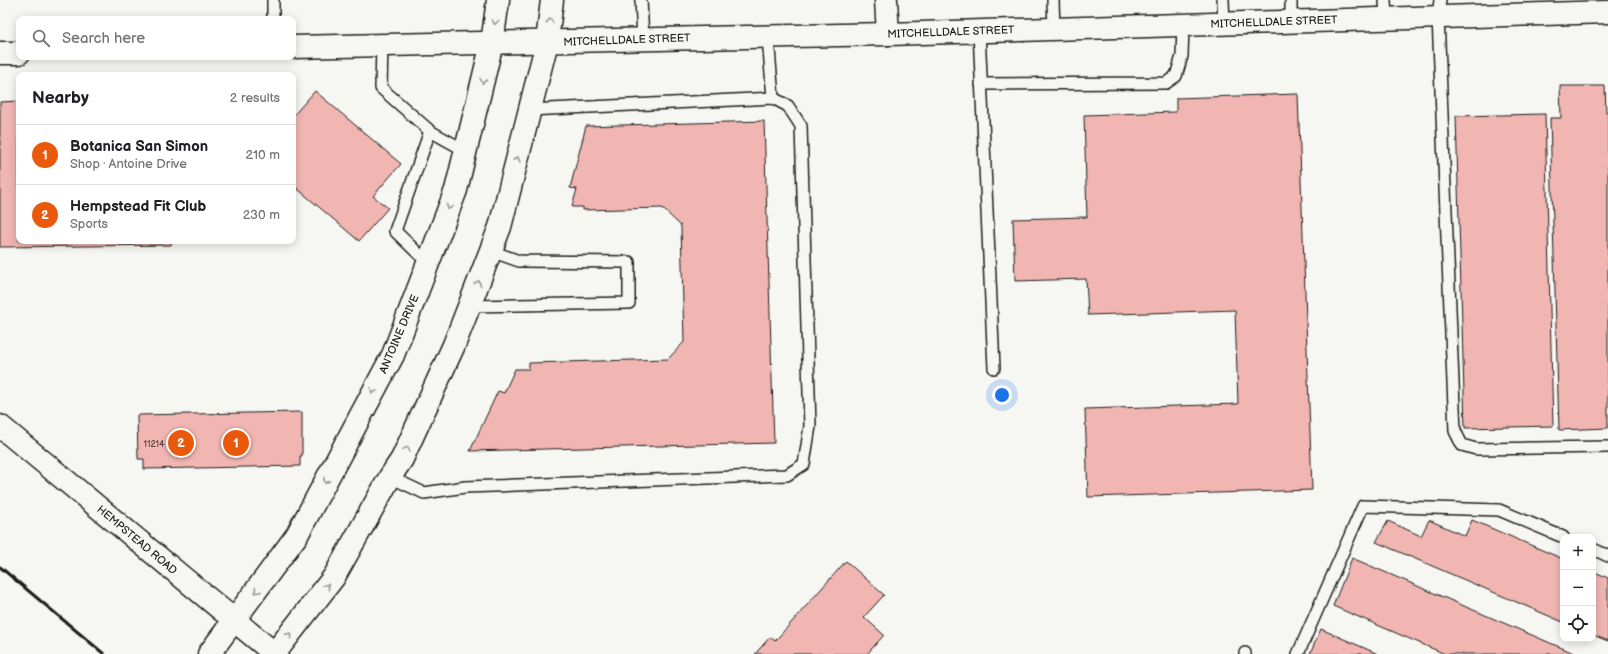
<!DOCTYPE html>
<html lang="en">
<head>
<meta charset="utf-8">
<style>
	:root { --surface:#fff; --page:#f6f6f6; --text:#202124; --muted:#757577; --line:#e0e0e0; --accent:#ea580c }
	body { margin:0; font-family:"Balsamiq Sans",sans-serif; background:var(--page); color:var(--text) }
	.controls { position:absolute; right:12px; bottom:12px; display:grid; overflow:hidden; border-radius:8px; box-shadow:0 2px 10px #0003 }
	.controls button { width:36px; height:36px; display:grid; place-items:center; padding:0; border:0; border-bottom:1px solid var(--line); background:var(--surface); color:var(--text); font:20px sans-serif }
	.you { position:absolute; left:1002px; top:395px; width:14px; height:14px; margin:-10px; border:3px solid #fff; border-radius:50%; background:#1a73e8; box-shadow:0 0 0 6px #1a73e833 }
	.badge { display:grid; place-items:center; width:26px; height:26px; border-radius:50%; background:var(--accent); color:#fff; font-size:13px; font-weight:700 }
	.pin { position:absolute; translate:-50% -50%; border:2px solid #fff; box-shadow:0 1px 4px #0006 }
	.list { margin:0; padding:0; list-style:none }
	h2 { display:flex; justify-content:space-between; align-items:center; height:52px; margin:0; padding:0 16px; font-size:17px }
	h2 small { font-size:13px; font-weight:400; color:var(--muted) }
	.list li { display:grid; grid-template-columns:26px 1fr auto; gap:12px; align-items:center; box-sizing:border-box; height:60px; padding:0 16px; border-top:1px solid var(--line) }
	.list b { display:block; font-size:15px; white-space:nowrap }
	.list p { margin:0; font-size:13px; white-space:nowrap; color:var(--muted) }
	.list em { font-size:13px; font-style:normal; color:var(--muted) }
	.icon { flex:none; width:22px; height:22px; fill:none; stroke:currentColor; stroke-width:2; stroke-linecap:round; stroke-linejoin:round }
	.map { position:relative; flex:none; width:1608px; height:654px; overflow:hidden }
	.search { position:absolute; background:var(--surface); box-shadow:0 2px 10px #0003; left:16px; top:16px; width:280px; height:44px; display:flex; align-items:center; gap:10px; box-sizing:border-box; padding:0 14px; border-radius:8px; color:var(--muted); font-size:15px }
	.panel { position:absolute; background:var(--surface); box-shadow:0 2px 10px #0003; left:16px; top:72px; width:280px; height:172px; border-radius:8px }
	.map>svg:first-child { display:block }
	.building { fill:#f1b6b1; stroke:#1c1c1c }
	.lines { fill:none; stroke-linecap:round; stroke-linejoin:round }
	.lane-casing { stroke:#1c1c1c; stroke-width:14 }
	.street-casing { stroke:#1c1c1c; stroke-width:25 }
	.secondary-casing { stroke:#1c1c1c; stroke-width:25 }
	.lane { stroke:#f6f6f2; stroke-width:11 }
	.street { stroke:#f6f6f2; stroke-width:22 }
	.secondary { stroke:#f6f6f2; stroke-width:22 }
	.rail { stroke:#1c1c1c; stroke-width:3 }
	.oneway { stroke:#949492 }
	.labels { text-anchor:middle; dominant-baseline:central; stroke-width:4; stroke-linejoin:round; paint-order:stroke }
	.number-label { font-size:9px; fill:#514241 }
	.street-label { font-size:11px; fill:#1c1c1c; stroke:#f6f6f2 }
</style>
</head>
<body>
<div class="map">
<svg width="1608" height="654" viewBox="0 0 1608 654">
	<rect width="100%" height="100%" fill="#f6f6f2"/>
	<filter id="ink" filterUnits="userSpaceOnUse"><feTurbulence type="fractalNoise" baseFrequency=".025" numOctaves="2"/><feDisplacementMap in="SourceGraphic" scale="8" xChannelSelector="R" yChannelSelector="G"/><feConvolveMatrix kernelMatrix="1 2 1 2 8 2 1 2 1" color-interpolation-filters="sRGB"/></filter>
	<g filter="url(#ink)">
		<g class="building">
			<polygon points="1560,86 1605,86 1606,112 1608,112 1608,428 1559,430 1550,118 1561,118"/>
			<polygon points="315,91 401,164 373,196 388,208 359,241 293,185 293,116"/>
			<polygon points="1298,94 1312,490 1088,497 1085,409 1238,404 1235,310 1088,315 1086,279 1015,281 1013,219 1087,217 1084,115 1176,112 1176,98"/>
			<polygon points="19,101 19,241 171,241 171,245 0,247 0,102"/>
			<polygon points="1545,114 1553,426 1465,428 1456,116"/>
			<polygon points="764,121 774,443 470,451 498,391 504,393 515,369 529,369 529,363 668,359 684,342 681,226 662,208 583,210 583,207 572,207 577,189 570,188 586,126"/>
			<polygon points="302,412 302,456 300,456 300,466 144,469 144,459 138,459 137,415"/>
			<polygon points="1429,520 1465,536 1472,520 1563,559 1563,622 1376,542 1388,521 1421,536"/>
			<polygon points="1352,558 1576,654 1445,654 1333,606"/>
			<polygon points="846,561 884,595 864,617 884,635 867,654 755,654 770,637 775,641"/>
			<polygon points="1593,571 1608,578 1608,641 1593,635"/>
			<polygon points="1321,629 1378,654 1310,654"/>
		</g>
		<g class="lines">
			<g class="lane-casing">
				<g id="lane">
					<polyline points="641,0 643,39"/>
					<polyline points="1053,0 1054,29"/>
					<polyline points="1223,0 1224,24"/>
					<polyline points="1291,0 1291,22"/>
					<polyline points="1385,0 1386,19"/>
					<polyline points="1440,0 1438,17 1455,431 1462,445 1476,449 1608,447"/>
					<polyline points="273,19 273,0"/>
					<polyline points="979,31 994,368"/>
					<polyline points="768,37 773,98"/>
					<polyline points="382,45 381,88 430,131 466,151"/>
					<polyline points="981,84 1166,83 1176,76 1182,56 1183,25"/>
					<polyline points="428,263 395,231 430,131"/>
					<polyline points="469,306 629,303 629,262 519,261 491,251"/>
					<polyline points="390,477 424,493 465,487 787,475 804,464 810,426 801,126 788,106 773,98 529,110"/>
					<polyline points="1593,549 1608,556"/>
					<polyline points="1245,654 1245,653"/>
					<polyline points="1298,654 1363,506 1499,510 1563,537"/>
				</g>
			</g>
			<g class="street-casing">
				<g id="street">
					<polyline points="886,0 888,34"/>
					<polyline points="293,47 888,34 1608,12"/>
					<polyline points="0,53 19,53"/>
				</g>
			</g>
			<g class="secondary-casing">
				<g id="secondary">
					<polyline points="0,426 275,654"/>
					<polyline points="209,654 297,535 393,355 456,190 492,43 498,0"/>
					<polyline points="274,654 334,577 390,477 402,459 454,345 500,227 547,42 552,0"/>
				</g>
			</g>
			<use href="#lane" class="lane"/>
			<use href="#street" class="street"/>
			<use href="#secondary" class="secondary"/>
			<polyline class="rail" points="0,567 104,654"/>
		</g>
		<defs><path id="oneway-chevron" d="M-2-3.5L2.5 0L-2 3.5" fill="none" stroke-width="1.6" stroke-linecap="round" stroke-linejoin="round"/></defs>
		<g class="oneway">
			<use href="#oneway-chevron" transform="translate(550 21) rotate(-84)"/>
			<use href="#oneway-chevron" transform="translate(495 22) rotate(98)"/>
			<use href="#oneway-chevron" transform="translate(483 81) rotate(104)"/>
			<use href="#oneway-chevron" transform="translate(517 159) rotate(-76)"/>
			<use href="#oneway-chevron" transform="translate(449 207) rotate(111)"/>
			<use href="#oneway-chevron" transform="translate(478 283) rotate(-69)"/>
			<use href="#oneway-chevron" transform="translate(373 391) rotate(118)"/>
			<use href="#oneway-chevron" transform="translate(407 449) rotate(-66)"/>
			<use href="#oneway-chevron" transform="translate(326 481) rotate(118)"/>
			<use href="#oneway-chevron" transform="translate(327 586) rotate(-52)"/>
			<use href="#oneway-chevron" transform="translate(257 591) rotate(126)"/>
			<use href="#oneway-chevron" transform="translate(289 635) rotate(-52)"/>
		</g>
	</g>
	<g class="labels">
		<g class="number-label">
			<text x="154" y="444">11214</text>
		</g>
		<g class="street-label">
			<text transform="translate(1274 22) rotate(-2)">MITCHELLDALE STREET</text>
			<text transform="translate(951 32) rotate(-2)">MITCHELLDALE STREET</text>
			<text transform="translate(627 40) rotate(-2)">MITCHELLDALE STREET</text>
			<text transform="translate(399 334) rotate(-67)">ANTOINE DRIVE</text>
			<text transform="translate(137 540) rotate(40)">HEMPSTEAD ROAD</text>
		</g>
	</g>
</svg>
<div class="controls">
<button>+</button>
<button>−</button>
<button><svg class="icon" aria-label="locate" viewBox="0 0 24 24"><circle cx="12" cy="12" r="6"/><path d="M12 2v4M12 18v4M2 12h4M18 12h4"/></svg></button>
</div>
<div class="you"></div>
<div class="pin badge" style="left:236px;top:443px">1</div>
<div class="pin badge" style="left:181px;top:443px">2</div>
<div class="search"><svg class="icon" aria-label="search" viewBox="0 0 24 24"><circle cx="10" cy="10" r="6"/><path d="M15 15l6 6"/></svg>Search here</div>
<section class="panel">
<h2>Nearby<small>2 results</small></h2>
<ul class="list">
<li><span class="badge">1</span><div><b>Botanica San Simon</b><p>Shop · Antoine Drive</p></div><em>210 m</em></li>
<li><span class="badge">2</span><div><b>Hempstead Fit Club</b><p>Sports</p></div><em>230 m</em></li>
</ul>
</section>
</div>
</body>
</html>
